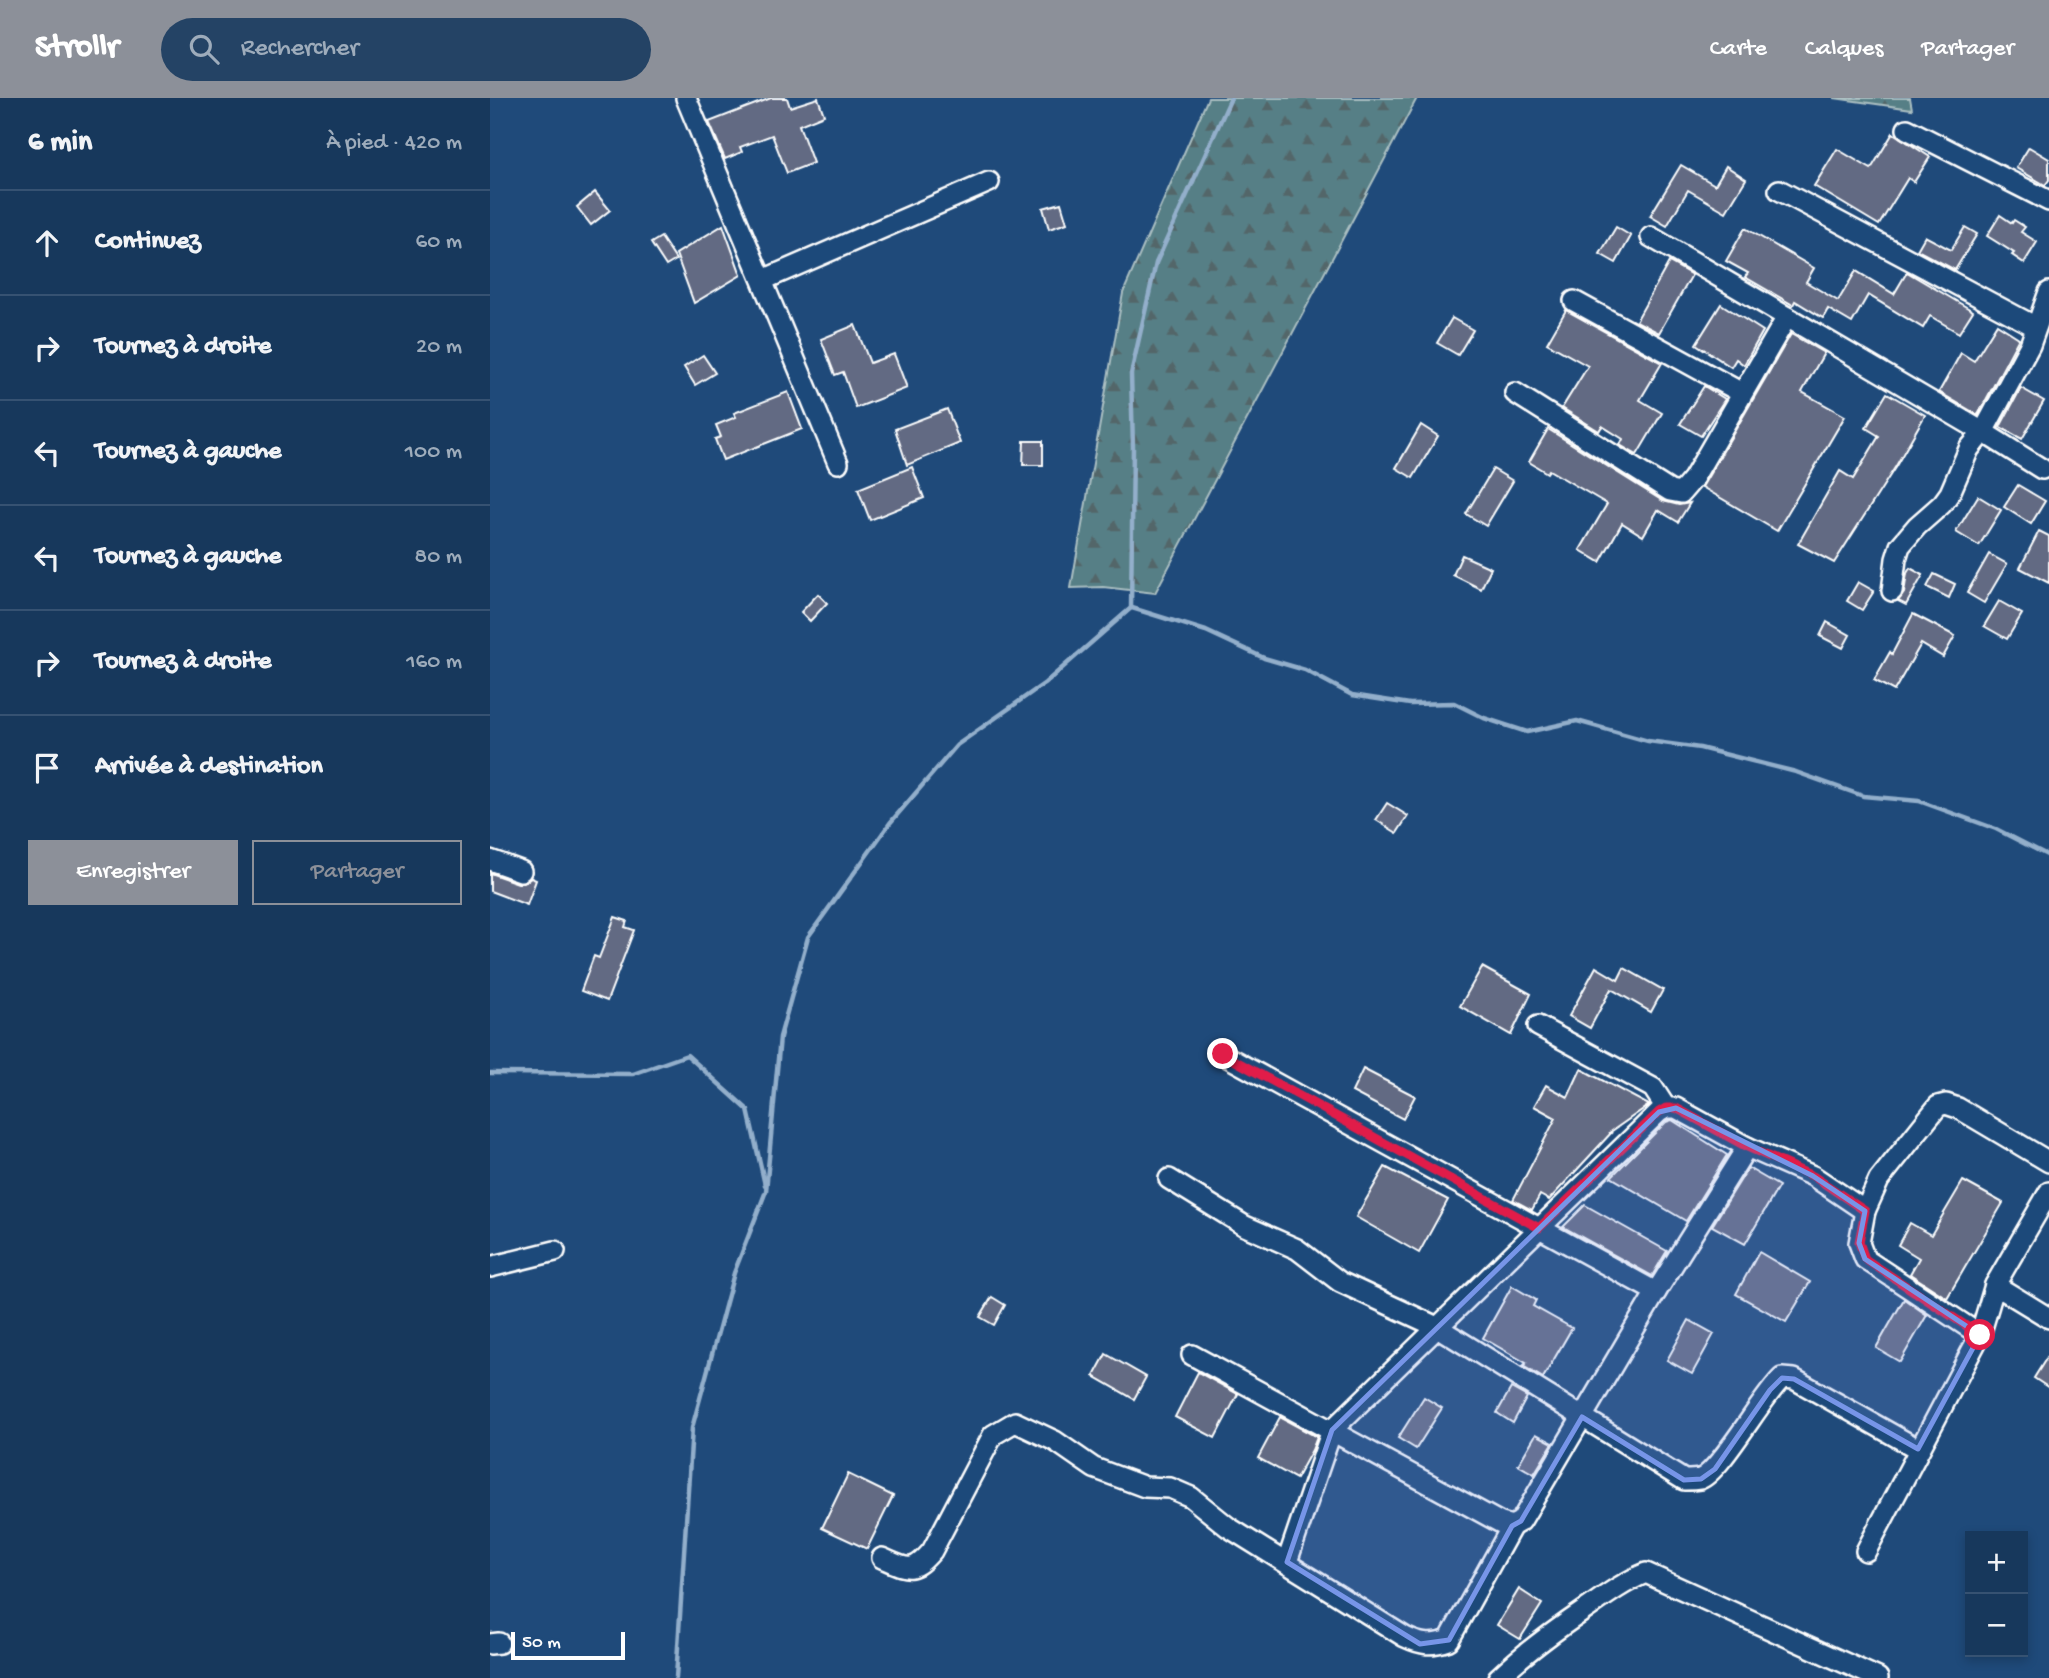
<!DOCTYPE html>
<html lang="fr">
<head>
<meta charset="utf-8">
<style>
	:root { --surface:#17385c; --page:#244365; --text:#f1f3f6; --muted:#9eacbb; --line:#365272; --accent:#8c9099 }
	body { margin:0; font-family:"Gochi Hand",sans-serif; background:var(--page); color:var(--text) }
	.controls { position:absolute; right:21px; bottom:21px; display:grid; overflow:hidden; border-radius:0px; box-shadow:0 4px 10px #0003 }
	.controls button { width:63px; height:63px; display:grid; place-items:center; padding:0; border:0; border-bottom:2px solid var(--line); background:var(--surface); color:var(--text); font:35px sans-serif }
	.scale { position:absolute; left:21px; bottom:18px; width:114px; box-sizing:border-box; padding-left:7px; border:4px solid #fff; border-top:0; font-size:19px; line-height:24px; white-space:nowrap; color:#fff; -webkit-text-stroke:5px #1f4a7a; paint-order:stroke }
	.stop { position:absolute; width:21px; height:21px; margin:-16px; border:5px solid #e11d48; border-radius:50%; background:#fff }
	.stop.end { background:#e11d48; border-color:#fff; box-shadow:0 2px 7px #0008 }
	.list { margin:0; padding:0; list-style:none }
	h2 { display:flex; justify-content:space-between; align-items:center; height:91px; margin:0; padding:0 28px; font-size:30px }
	h2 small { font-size:23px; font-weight:400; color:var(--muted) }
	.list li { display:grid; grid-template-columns:46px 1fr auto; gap:21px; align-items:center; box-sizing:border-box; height:105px; padding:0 28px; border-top:2px solid var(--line) }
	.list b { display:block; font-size:26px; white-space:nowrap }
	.list em { font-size:23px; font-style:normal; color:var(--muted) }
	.actions { display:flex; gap:14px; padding:21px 28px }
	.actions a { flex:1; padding:16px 0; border:2px solid var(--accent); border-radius:0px; text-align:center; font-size:24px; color:var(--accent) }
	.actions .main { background:var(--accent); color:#fff }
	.icon { flex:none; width:38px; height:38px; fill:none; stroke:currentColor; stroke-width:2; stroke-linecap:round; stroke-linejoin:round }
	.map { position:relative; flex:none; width:1559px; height:1580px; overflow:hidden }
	header { display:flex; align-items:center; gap:42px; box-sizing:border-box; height:98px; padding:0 35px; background:var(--accent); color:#fff }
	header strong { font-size:33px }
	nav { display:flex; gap:38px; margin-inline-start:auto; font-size:24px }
	.search { width:490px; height:63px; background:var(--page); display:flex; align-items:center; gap:18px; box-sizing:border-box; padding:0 24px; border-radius:38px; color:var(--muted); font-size:26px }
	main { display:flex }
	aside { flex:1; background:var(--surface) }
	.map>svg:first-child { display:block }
	.forest { fill:url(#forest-firs); stroke:#abbfc2; stroke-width:2 }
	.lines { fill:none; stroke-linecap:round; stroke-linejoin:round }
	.stream { stroke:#93afcb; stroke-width:4.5 }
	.building { fill:#626b83; stroke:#fff; stroke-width:2 }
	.minor-casing { stroke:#fff; stroke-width:24 }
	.minor { stroke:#1f4a7a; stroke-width:19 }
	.route { stroke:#e11d48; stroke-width:9 }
	.marked { fill:#7795e8; fill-opacity:0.2; stroke:#7795e8; stroke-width:5; stroke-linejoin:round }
</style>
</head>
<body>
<header>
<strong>Strollr</strong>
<div class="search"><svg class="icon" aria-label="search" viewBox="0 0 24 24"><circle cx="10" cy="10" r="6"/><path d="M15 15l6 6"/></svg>Rechercher</div>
<nav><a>Carte</a><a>Calques</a><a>Partager</a></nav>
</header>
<main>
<aside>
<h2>6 min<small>À pied · 420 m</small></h2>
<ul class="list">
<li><svg class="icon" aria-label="ahead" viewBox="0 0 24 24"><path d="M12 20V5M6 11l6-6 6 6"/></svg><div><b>Continuez</b></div><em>60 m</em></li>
<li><svg class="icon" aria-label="right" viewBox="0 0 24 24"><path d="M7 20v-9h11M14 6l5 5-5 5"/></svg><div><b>Tournez à droite</b></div><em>20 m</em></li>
<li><svg class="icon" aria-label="left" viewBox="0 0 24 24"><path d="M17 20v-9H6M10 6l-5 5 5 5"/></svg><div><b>Tournez à gauche</b></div><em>100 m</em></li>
<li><svg class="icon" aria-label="left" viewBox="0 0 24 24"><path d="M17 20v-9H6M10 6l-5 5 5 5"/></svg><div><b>Tournez à gauche</b></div><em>80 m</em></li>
<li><svg class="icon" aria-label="right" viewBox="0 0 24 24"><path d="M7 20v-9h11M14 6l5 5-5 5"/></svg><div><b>Tournez à droite</b></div><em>160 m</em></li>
<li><svg class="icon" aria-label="arrive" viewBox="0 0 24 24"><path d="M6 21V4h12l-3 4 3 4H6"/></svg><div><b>Arrivée à destination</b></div></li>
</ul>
<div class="actions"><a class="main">Enregistrer</a><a>Partager</a></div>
</aside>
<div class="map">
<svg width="1559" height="1580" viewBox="0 0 1559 1580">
	<defs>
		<pattern id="forest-firs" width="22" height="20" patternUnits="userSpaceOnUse" patternTransform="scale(1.75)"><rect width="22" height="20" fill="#577f86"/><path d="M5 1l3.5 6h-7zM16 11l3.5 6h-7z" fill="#526669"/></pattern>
	</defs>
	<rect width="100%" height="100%" fill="#1f4a7a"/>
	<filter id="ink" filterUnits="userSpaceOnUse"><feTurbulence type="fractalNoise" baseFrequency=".0143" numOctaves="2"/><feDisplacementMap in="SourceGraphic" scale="14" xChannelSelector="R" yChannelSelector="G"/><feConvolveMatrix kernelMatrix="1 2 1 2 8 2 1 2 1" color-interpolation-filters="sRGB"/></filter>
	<g filter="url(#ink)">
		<g class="forest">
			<polygon points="718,0 927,0 665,495 613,489 581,490 633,195"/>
			<polygon points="1344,0 1420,0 1422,11"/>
		</g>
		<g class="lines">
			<g class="stream">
				<polyline points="642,510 716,533 774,560 815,572 862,597 920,606 964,605 994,620 1037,634 1087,623 1158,643 1210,650 1306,674 1373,698 1429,703 1506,731 1559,758"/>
				<polyline points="0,975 143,976 197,957 258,1012 275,1087"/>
				<polyline points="186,1580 202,1330 244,1175 276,1093 290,939 318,839 400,725 467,647 555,585 641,510 643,349 641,276 666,165 741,0"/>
			</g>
		</g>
		<g class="building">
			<polygon points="281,0 297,0 300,9 328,0 334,17 309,27 323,65 297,75 282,37 250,49 252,54 235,61 219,24"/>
			<polygon points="1403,35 1440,59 1424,84 1418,80 1389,127 1324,88 1347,51 1381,71"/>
			<polygon points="1539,49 1559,61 1559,82 1555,87 1526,70"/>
			<polygon points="1191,67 1225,87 1236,68 1256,81 1236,114 1198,92 1177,128 1160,118"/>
			<polygon points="105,94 120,112 101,127 87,109"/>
			<polygon points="571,105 577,125 559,131 553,110"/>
			<polygon points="1510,117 1522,125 1524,122 1535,129 1531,134 1547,144 1534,165 1522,157 1524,155 1497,138"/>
			<polygon points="233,127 251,177 204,205 186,156"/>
			<polygon points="1126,129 1141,138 1126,165 1110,156"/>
			<polygon points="1475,129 1487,136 1465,172 1427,152 1435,138 1461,152"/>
			<polygon points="1255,130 1324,170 1316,184 1348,203 1366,173 1404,196 1417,174 1483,213 1469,235 1440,218 1433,230 1378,197 1362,225 1338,211 1333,220 1305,203 1303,207 1255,179 1258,175 1236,163"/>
			<polygon points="171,139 186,162 176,168 161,145"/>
			<polygon points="1179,164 1202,177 1169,235 1146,223"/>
			<polygon points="1231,206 1273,233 1254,267 1246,261 1241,269 1206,246"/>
			<polygon points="1076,212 1172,265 1150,302 1172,315 1147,357 1130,347 1133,341 1112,328 1109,333 1072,310 1098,268 1057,245"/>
			<polygon points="962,220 983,232 968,257 947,245"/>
			<polygon points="1507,226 1529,240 1488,317 1449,294 1471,255 1484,263"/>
			<polygon points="365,227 380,265 404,256 417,290 366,310 353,274 345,277 331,241"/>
			<polygon points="1301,236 1334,255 1312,294 1355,318 1287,433 1212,389"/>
			<polygon points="213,257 225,275 205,287 194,269"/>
			<polygon points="1214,288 1235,301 1211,338 1190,326"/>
			<polygon points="1531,290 1554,303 1532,341 1510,329"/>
			<polygon points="298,294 312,331 233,362 225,341 231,339 226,327 246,319 244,315"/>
			<polygon points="1397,295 1435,317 1406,368 1344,465 1308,446 1350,373 1363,381 1389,338 1376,330"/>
			<polygon points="457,311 470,345 417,367 405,331"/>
			<polygon points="931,327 948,338 923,380 906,370"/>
			<polygon points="1058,331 1173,403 1189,407 1200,405 1188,424 1168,412 1153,438 1132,425 1110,464 1090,452 1117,406 1059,372 1057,375 1039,364"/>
			<polygon points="534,343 553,343 553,367 533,367"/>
			<polygon points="422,369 434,400 380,422 368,391"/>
			<polygon points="1003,371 1023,383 996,428 976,416"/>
			<polygon points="1528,387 1555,403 1541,426 1514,409"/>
			<polygon points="1488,398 1511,412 1489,448 1466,434"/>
			<polygon points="1549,433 1559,438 1559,485 1530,470"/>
			<polygon points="1499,456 1517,466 1494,505 1477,495"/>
			<polygon points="972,457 1001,470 991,491 963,477"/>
			<polygon points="1420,470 1433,477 1416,507 1408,503 1414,495 1417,475"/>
			<polygon points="1444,476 1465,486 1459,500 1437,489"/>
			<polygon points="1368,484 1384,493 1372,512 1357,503"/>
			<polygon points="328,496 337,505 320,523 311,514"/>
			<polygon points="1509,503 1532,516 1517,541 1494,528"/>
			<polygon points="1423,516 1465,538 1453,559 1431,546 1404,593 1384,582 1400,554 1402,556"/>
			<polygon points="1337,524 1360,537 1353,550 1330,538"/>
			<polygon points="897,705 918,718 907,735 886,722"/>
			<polygon points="0,775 28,785 34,785 41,780 46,782 37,807 0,793"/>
			<polygon points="125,819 137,823 135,829 144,832 117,903 91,893 104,858 109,860"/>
			<polygon points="992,869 1041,896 1021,937 970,908"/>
			<polygon points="1106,869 1128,882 1134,870 1173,892 1161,914 1121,891 1100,930 1079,918"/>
			<polygon points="873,971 925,998 913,1021 862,994"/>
			<polygon points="1091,971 1159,1007 1119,1035 1122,1034 1059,1102 1050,1097 1042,1112 1023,1102 1066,1020 1044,1008 1056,987 1078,999"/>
			<polygon points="1182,1022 1237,1057 1196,1123 1121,1079 1176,1024"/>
			<polygon points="895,1069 958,1102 929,1155 866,1119"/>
			<polygon points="1258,1070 1289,1088 1255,1146 1222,1128"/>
			<polygon points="1473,1083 1513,1105 1457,1200 1420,1176 1429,1160 1408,1147 1420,1125 1441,1137"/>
			<polygon points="1095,1107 1177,1153 1162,1178 1073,1129"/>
			<polygon points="1269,1154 1320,1184 1296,1224 1246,1196"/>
			<polygon points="1022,1188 1046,1202 1043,1208 1082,1230 1053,1280 1033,1268 1036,1265 993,1240"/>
			<polygon points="502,1199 515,1207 504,1227 490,1219"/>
			<polygon points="1414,1201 1437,1217 1410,1264 1386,1250"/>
			<polygon points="1199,1222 1224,1236 1202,1276 1177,1262"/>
			<polygon points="616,1256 656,1279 644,1301 604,1278"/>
			<polygon points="1559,1256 1559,1290 1544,1280"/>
			<polygon points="708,1274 748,1296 725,1340 685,1319"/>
			<polygon points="1021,1290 1037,1299 1023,1325 1007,1315"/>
			<polygon points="934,1299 952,1310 926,1351 908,1340"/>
			<polygon points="790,1319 827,1339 822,1352 806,1381 768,1360"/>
			<polygon points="1046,1336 1063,1345 1044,1376 1028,1367"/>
			<polygon points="358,1376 403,1398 377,1451 332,1430"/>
			<polygon points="1029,1491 1052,1506 1030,1541 1007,1527"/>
		</g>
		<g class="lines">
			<g class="minor-casing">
				<g id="minor">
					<polyline points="196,0 348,365"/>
					<polyline points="1417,31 1559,103"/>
					<polyline points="1289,92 1546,229"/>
					<polyline points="1161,139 1493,334 1552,371"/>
					<polyline points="273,182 499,84"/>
					<polyline points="1084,203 1252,295"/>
					<polyline points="1025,295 1180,393 1191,395 1203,381 1297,219"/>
					<polyline points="1402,493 1406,461 1410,448 1427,428 1452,406 1460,395 1479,351 1493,334 1540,247 1559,194"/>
					<polyline points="0,762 31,773"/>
					<polyline points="1048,928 1163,990 1176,1010"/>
					<polyline points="732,956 1166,1194"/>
					<path d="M679,1081l76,47 52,23 43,33 97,45 247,153c5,0 11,0 16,-1 20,-7 61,-81 82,-101l12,1 124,70"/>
					<polyline points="1375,1113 1369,1145 1375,1161 1490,1237 1505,1187 1559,1220"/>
					<polyline points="0,1169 65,1153"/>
					<polyline points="1505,1187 1559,1094"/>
					<polyline points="702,1257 1011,1425 1022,1428 1031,1423 1166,1194 1257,1049"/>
					<polyline points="1376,1453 1490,1237"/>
					<path d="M392,1460c26,11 30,16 50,-7l61,-116 22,-13 40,19 39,27 51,19 25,1 21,9 37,30 177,110c17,8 26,9 44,3l63,-114"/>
					<polyline points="797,1464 842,1332 1169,1014 1176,1010 1186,1010 1257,1049 1323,1078 1375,1113 1389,1082 1448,1008 1456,1006 1468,1010 1559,1064"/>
					<polyline points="0,1546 9,1545"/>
					<path d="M1008,1580c27,-26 56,-47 87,-68 20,-14 39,-28 61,-37l232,105"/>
				</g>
			</g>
			<use href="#minor" class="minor"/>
		</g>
	</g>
	<g class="lines" filter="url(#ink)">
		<polyline class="route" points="733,956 1049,1130 1169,1014 1176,1010 1186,1010 1257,1049 1323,1078 1375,1113 1369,1144 1375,1161 1490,1237"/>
	</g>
	<path class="marked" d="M1186,1010l137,68 52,35 -6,32 6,16 115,76 -62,114 -124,-70 -12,-1 -12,12 -55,79 -14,10 -17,1 -102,-63 -61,104 -9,5 -63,114 -29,4 -133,-82 45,-132 327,-318z"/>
</svg>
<div class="controls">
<button>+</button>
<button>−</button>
</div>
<div class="scale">50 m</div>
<div class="stop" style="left:1490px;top:1237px"></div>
<div class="stop end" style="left:733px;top:956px"></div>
</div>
</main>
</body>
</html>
